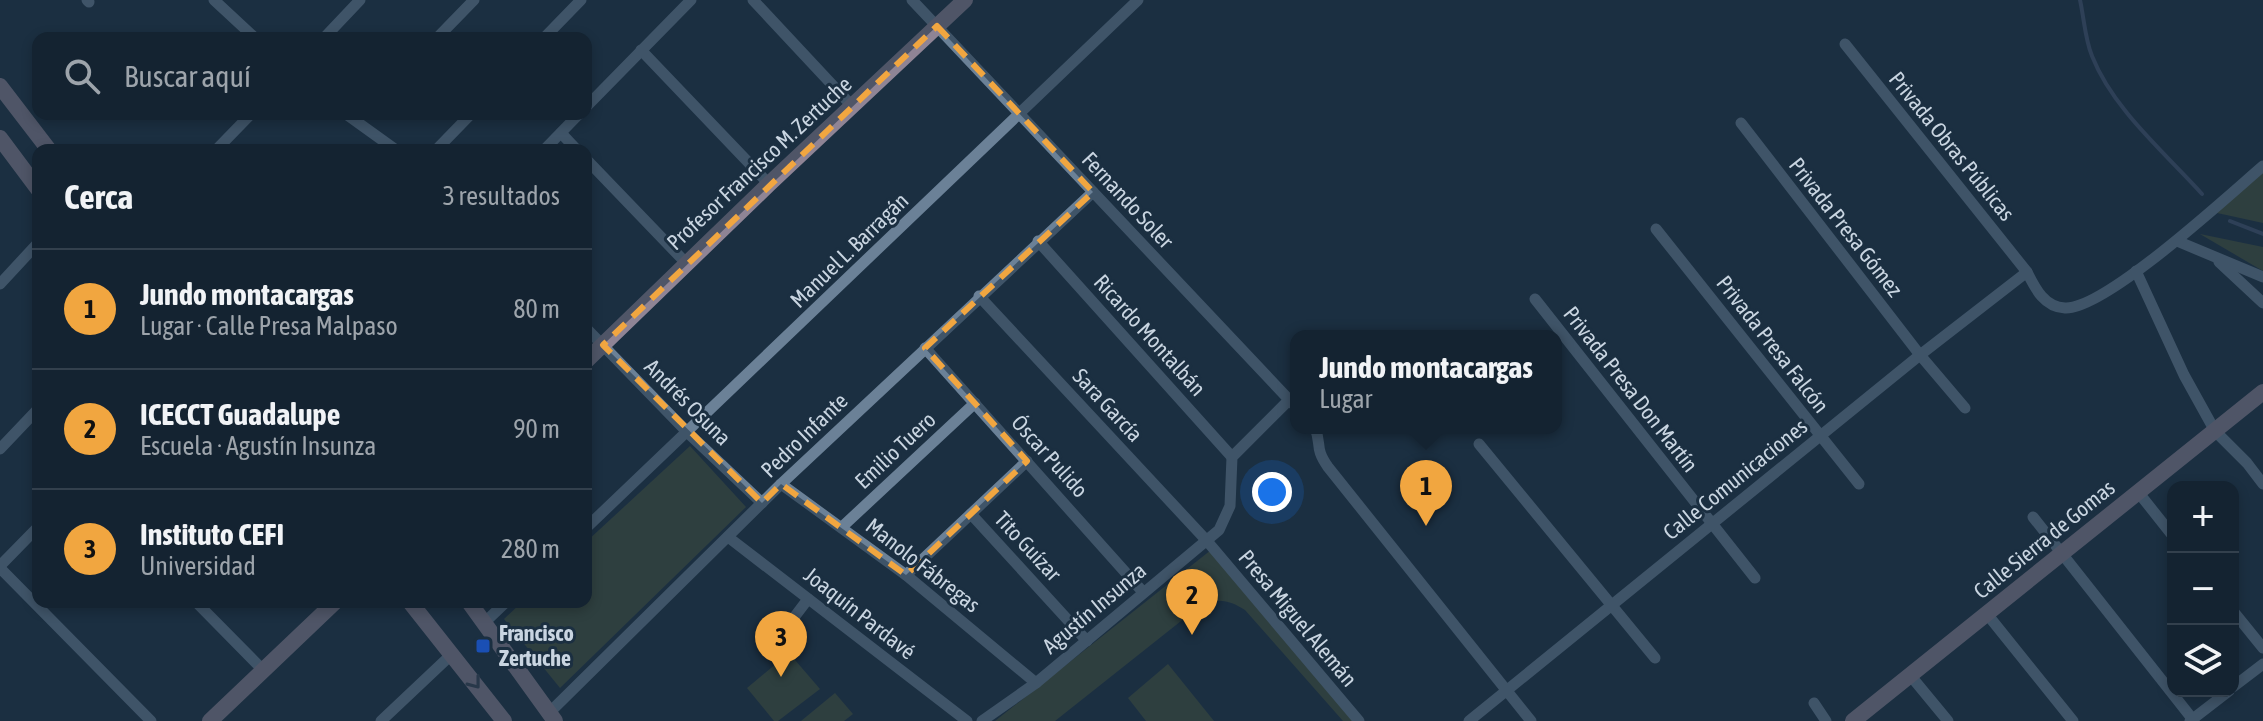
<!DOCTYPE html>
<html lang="es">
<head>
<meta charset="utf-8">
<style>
	:root { --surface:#142331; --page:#212f3d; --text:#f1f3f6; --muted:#9da4ab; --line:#33404d; --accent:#f1a640 }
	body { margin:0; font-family:"Asap Condensed",sans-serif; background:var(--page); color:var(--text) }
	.controls { position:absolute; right:24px; bottom:24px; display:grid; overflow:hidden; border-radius:16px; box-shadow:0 4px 12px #0003 }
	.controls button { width:72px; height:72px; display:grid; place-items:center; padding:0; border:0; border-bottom:2px solid var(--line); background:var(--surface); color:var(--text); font:40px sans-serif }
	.you { position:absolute; left:1272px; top:492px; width:28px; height:28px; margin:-20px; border:6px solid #fff; border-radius:50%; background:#1a73e8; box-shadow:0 0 0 12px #1a73e833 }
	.badge { display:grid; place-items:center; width:52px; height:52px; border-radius:50%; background:var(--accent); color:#111; font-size:26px; font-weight:700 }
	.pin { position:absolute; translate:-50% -66px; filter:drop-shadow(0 2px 4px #0008) }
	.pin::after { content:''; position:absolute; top:42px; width:28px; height:24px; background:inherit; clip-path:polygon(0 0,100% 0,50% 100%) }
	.popup { position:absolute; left:1290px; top:330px; width:272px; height:104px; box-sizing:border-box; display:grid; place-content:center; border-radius:16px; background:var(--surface); filter:drop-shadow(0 2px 6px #0005); font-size:26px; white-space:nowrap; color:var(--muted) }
	.popup b { font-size:30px; color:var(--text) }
	.popup::after { content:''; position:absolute; left:50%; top:100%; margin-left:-16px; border:16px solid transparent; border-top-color:var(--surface) }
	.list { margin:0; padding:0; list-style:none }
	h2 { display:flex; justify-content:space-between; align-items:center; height:104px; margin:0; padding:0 32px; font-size:34px }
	h2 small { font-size:26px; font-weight:400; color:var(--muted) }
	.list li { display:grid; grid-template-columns:52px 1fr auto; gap:24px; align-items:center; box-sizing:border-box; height:120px; padding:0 32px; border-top:2px solid var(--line) }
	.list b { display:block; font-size:30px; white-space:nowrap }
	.list p { margin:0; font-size:26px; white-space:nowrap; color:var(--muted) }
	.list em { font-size:26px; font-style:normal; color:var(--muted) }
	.icon { flex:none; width:44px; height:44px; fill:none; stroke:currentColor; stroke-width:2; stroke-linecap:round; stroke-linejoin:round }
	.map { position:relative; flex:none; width:2263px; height:721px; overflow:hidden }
	.search { position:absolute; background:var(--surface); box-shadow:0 4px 12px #0003; left:32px; top:32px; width:560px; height:88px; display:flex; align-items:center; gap:20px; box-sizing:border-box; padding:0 28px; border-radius:16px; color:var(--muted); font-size:30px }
	.panel { position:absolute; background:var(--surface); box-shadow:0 4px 12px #0003; left:32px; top:144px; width:560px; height:464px; border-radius:16px }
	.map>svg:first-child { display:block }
	.green { fill:#46523d }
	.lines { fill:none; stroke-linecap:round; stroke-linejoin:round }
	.stream { stroke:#455472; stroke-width:4 }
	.street { stroke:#6b8197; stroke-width:11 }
	.secondary { stroke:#8f8495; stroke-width:16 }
	.oneway { stroke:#384456 }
	.marked { fill:none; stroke:#f1a640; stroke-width:6; stroke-dasharray:16 10; stroke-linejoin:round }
	.transit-dot { fill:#1a4fb4; stroke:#1b2f41; stroke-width:3 }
	.labels { text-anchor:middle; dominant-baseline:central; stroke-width:6; stroke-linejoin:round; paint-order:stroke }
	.street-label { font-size:22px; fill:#c9d5e1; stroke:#1b2f41 }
	.poi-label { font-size:22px; font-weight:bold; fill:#c9d5e1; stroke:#1b2f41; text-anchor:start }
</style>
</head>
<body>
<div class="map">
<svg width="2263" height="721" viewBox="0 0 2263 721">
	<rect width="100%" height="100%" fill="#1b2f41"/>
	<g class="green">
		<polygon points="2263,171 2263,223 2208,211"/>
		<polygon points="2200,234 2263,247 2263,271"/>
		<polygon points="690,446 746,507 560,688 504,619 522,602 586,602 586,542"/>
		<path d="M1211,550l142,171h-10l-98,-111c-15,-10 -28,-13 -45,-4l-145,115h-60z"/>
		<polygon points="789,653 820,689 778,721 774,721 747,688"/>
		<polygon points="1168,664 1214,721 1146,721 1128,698"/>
		<polygon points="835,693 853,714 844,721 801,721"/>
	</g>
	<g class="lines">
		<g class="stream">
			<path d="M2080,0c4,18 5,39 12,56 21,53 72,96 110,138"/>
			<polyline points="2230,221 2263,234"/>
		</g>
		<g class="street">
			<polyline points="87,0 89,2"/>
			<polyline points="214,0 255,38"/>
			<polyline points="753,0 852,106"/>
			<polyline points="912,0 1296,407"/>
			<polyline points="324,38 360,0"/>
			<polyline points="437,38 474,0"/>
			<polyline points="544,38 581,0"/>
			<path d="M1845,44l182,228c8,16 17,35 38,36 40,2 164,-113 198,-142"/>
			<polyline points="641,50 769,184"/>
			<polyline points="586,107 691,0"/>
			<polyline points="346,114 396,150"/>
			<polyline points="1741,123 1920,355 1965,408"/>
			<polyline points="561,133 577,150"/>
			<polyline points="216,150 251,114"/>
			<polyline points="436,150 471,114"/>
			<polyline points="544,150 579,114"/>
			<polyline points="586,159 686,263"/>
			<polyline points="1656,229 1859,484"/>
			<polyline points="1038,241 1232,457"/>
			<polyline points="2177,241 2263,277"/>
			<polyline points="2219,262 2263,303"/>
			<polyline points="2136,271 2184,375 2215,431 2247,463 2263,484"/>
			<polyline points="0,284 38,243"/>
			<polyline points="979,296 1207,541 1359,721"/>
			<polyline points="1535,299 1755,578"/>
			<polyline points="586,328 688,433 762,503"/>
			<polyline points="925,348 1143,592"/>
			<path d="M1315,428c7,17 -1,19 13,39l203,254"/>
			<polyline points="1479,444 1655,658"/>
			<polyline points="0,449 38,409"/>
			<polyline points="781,484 906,575 1036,683"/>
			<polyline points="2138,492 2173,536"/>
			<polyline points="971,514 1087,641"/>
			<polyline points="2033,517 2194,721"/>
			<polyline points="842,527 975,403"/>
			<polyline points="586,528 1138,0"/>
			<polyline points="728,537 967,721"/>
			<polyline points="0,566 38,527"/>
			<polyline points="0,568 151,721"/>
			<polyline points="906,575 1027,461"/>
			<polyline points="196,602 263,670"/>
			<polyline points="2233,611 2263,648"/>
			<polyline points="1987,614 2073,721"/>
			<polyline points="485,622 506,602"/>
			<polyline points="783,632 808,599"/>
			<polyline points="1910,675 1948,721"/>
			<polyline points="2233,687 2263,664"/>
			<polyline points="1814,703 1826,721"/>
			<polyline points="549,713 781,484 1093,192"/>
			<polyline points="381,721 452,654"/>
			<polyline points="982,721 1036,683 1219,530 1230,506 1232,457 1289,400"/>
			<polyline points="1469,721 1920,355 2027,272"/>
			<polyline points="2190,721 2229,691"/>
		</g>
		<g class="secondary">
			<polyline points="0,86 49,150"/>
			<polyline points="0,138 38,189"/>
			<polyline points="586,361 769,184 965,0"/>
			<polyline points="410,602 504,721"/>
			<polyline points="469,602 555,721"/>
			<polyline points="210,721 335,602"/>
			<polyline points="1853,721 2263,392"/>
		</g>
	</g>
	<defs><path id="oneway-chevron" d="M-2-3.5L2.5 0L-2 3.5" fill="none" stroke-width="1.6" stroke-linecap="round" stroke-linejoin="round" transform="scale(2)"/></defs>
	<use class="oneway" href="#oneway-chevron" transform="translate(475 683) rotate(52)"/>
	<path d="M0 0H2263V721H0ZM937,26l156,166 -168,156 102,113 -121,114 -125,-91 -19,19 -159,-158z" fill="#1b2f41" fill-opacity=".55" fill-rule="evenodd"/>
	<path class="marked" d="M937,26l156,166 -168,156 102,113 -121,114 -125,-91 -19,19 -159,-158z"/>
	<rect class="transit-dot" x="475" y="638" width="16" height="16" rx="4"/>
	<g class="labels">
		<g class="street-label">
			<text transform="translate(1952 146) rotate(51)">Privada Obras Públicas</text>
			<text transform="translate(759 163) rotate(-43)">Profesor Francisco M. Zertuche</text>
			<text transform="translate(1128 200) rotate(47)">Fernando Soler</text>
			<text transform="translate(1846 227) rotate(52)">Privada Presa Gómez</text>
			<text transform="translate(849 250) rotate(-44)">Manuel L. Barragán</text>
			<text transform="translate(1150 335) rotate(48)">Ricardo Montalbán</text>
			<text transform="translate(1773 344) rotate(52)">Privada Presa Falcón</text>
			<text transform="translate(1631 389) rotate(52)">Privada Presa Don Martín</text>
			<text transform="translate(688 402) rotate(45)">Andrés Osuna</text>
			<text transform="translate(1108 405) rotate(47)">Sara García</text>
			<text transform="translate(804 435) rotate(-44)">Pedro Infante</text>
			<text transform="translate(895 450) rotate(-43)">Emilio Tuero</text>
			<text transform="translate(1050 456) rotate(48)">Óscar Pulido</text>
			<text transform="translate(1735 479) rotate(-39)">Calle Comunicaciones</text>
			<text transform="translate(2044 539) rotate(-39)">Calle Sierra de Gomas</text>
			<text transform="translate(1028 546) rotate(47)">Tito Guízar</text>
			<text transform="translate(923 565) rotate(38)">Manolo Fábregas</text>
			<text transform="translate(1094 608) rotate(-40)">Agustín Insunza</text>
			<text transform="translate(860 613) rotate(38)">Joaquín Pardavé</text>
			<text transform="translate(1298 618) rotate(50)">Presa Miguel Alemán</text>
		</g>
		<g class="poi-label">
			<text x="499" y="633">Francisco<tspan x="499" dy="25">Zertuche</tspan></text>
		</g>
	</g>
</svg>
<div class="controls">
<button>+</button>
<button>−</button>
<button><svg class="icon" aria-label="layers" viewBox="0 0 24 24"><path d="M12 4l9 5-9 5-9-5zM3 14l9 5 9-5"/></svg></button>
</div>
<div class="you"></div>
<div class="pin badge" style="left:1426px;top:526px">1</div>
<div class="popup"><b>Jundo montacargas</b>Lugar</div>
<div class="pin badge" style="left:1192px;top:635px">2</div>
<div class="pin badge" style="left:781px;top:677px">3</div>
<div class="search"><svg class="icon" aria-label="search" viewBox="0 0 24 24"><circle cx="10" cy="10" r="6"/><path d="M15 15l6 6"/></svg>Buscar aquí</div>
<section class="panel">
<h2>Cerca<small>3 resultados</small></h2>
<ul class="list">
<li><span class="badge">1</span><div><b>Jundo montacargas</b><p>Lugar · Calle Presa Malpaso</p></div><em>80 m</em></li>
<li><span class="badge">2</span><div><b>ICECCT Guadalupe</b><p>Escuela · Agustín Insunza</p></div><em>90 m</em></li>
<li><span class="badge">3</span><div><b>Instituto CEFI</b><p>Universidad</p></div><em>280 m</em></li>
</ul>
</section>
</div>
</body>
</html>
